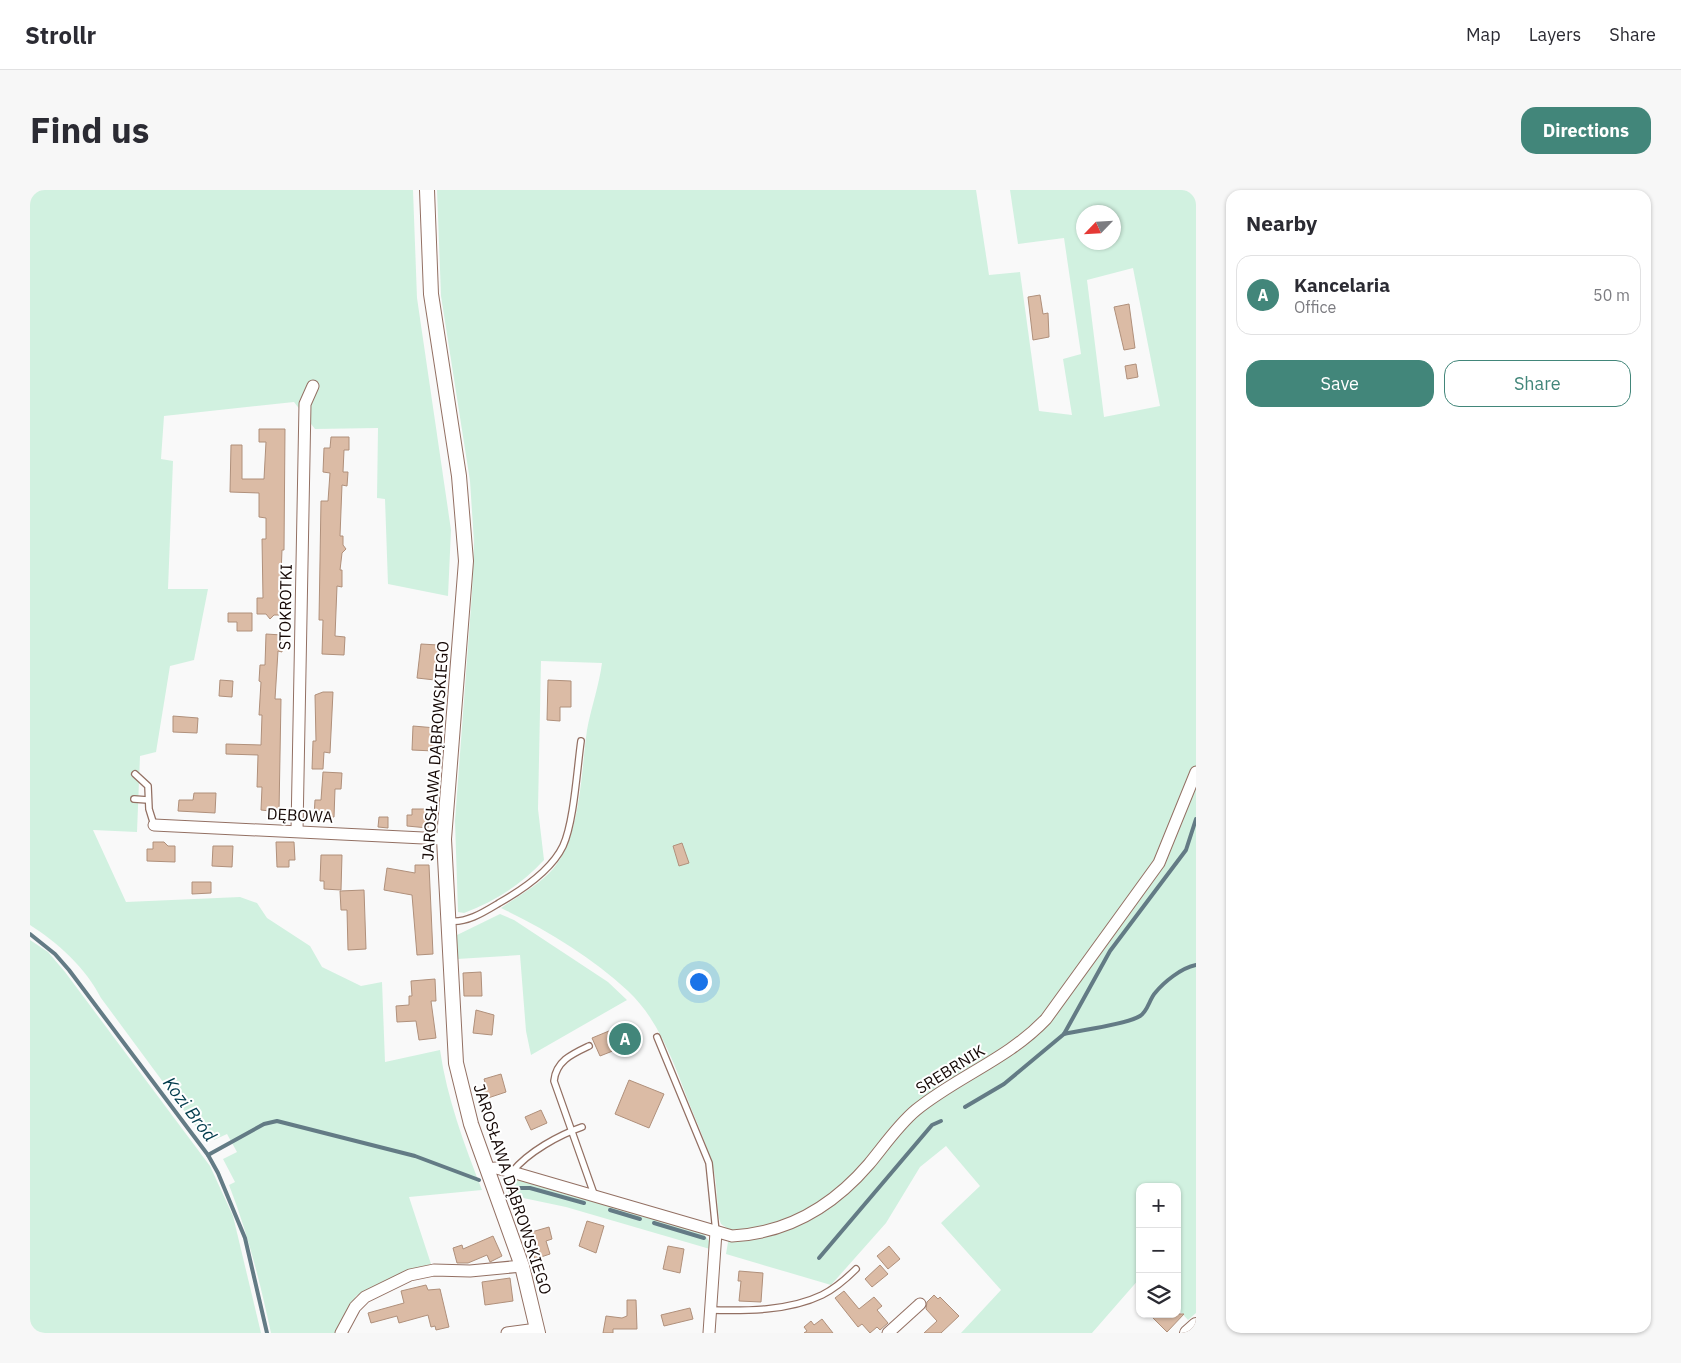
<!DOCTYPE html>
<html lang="en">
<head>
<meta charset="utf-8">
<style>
	:root { --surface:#fff; --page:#f7f7f7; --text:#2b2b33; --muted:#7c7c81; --line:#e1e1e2; --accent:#42867a }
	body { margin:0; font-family:"IBM Plex Sans",sans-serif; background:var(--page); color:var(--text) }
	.controls { position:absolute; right:15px; bottom:15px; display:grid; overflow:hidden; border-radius:10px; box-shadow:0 1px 4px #0004 }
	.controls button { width:45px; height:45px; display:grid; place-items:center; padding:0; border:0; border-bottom:1px solid var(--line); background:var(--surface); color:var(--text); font:25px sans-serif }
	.compass { position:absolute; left:1046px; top:15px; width:45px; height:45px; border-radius:50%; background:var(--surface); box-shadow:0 1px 4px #0004; rotate:245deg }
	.you { position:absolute; left:668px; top:791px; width:18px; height:18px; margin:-12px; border:4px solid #fff; border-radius:50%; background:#1a73e8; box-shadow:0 0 0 8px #1a73e833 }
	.badge { display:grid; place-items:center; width:32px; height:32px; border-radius:50%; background:var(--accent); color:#fff; font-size:16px; font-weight:700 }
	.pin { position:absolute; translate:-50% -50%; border:2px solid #fff; box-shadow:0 1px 5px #0006 }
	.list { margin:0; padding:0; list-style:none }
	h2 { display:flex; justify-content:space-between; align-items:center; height:65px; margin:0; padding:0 20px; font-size:21px }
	h2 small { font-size:16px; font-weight:400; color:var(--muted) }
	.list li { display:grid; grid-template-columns:32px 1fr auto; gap:15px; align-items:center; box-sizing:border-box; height:80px; margin:0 10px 10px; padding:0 10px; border:1px solid var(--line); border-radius:15px }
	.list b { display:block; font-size:19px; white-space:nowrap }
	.list p { margin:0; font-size:16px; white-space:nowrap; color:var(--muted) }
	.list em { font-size:16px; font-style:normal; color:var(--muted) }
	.actions { display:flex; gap:10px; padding:15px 20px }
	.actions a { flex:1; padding:11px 0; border:1px solid var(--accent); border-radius:15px; text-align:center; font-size:18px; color:var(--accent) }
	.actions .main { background:var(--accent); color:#fff }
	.icon { flex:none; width:28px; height:28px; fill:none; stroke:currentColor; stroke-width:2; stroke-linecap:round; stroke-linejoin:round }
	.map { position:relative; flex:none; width:1166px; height:1143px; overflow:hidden; border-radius:15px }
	header { display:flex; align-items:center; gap:30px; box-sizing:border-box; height:70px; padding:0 25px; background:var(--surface); border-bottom:1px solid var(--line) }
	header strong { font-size:24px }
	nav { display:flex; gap:28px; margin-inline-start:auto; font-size:18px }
	.intro { display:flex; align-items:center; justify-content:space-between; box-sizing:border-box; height:120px; padding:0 30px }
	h1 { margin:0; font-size:35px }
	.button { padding:12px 22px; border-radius:15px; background:var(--accent); color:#fff; font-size:18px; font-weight:700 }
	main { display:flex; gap:30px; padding:0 30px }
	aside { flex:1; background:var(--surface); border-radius:15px; box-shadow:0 1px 4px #0004 }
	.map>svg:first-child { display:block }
	.green { fill:#d1f1e0; fill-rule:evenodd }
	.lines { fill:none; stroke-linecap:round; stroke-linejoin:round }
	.stream { stroke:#637b85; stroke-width:4 }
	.building { fill:#dbbba5; stroke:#b0907b }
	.service-casing { stroke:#937063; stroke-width:8 }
	.minor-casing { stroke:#937063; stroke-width:13 }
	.tertiary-casing { stroke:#937063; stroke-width:16 }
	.service { stroke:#fff; stroke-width:5.5 }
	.minor { stroke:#fff; stroke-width:11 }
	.tertiary { stroke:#fff; stroke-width:14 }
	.labels { text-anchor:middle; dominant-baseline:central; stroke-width:4; stroke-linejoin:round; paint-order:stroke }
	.street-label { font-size:16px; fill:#150805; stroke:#fff }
	.water-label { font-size:18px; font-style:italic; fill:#003b4c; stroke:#fff }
</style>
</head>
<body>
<header>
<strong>Strollr</strong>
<nav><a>Map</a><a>Layers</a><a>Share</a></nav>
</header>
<div class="intro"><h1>Find us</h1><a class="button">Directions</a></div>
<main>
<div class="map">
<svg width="1166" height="1143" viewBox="0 0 1166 1143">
	<rect width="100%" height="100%" fill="#f9f9f9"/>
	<g class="green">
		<path d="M0,0h383l4,108 34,232 -3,66 -60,-12 -3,-85 -8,-1 1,-70 -63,1 -21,-27 -130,14 -3,43 12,2 -5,128h40l-14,71 -24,6 -14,86 -16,4 -3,76 -44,-2 33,72 114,-5 17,6 10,15 43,28 12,21 39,19 21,-4 3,80 55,-12c7,48 24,94 42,140l-73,7 22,67 -16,5 -59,27 -17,37h-68c-11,-51 -23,-99 -42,-148l6,-3 -12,-23 14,-7 -10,-18 -13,6 -11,-14 -6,2 -96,-130c-15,-30 -43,-55 -71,-73z"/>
		<path d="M407,0h539l13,85 31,-3 19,139 33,4 -9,-56 18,-5 -17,-116 -46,6 -8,-54h186v1123l-8,7 -11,-12v-121h-37v91l-48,55h-131l40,-43 -60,-67 39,-37 -34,-40 -26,21 -34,56 -55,62 -105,-31 4,-24 -9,-6 -2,-6c-2,-14 -2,-28 -4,-42 -5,-24 -15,-46 -24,-68 -16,-41 -30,-86 -63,-117 -36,-34 -83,-62 -127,-83 17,-12 38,-23 52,-39 28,-33 28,-97 34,-139 4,-22 12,-44 15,-67l-61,-2 -3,148 6,51c-23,25 -49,41 -80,53l-6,-1 -3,-91 17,-228 2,-51 -4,-61 -29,-185zM1054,22h30v30h-30zM1103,78l27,138 -56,11 -17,-137z"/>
		<polygon points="470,724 484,730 578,792 597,810 501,865 496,841 490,765 427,769 425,746"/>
		<polygon points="0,750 18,762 35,782 180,976 203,1026 231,1143 0,1143"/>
		<polygon points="485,988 674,1044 679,1051 680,1059 536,1017 479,1005 475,990 483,992"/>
	</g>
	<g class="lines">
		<g class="stream">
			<polyline points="0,744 25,764 39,780 178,965 188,983 215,1048 237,1143"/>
			<path d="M1034,844c18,-4 64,-10 76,-18 8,-5 9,-16 15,-23 9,-11 26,-25 41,-28"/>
			<polyline points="935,917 974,894 1034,844 1080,761 1156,660 1166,629"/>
			<polyline points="178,965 234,934 247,931 385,966 449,990"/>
			<polyline points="478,998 500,998 554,1013"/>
			<polyline points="580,1020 610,1029"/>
			<polyline points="624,1033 674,1048"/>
			<polyline points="789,1068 902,935 911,931"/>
		</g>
	</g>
	<g class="building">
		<polygon points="1010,105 1013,124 1018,123 1019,147 1003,150 998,107"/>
		<polygon points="1099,114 1105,158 1094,160 1084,117"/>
		<polygon points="1106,174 1108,187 1097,189 1095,176"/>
		<polygon points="229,239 255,239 254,360 252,360 250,408 256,415 249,421 249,425 244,425 240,429 236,424 227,424 227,408 233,408 232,349 236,349 236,328 229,327 229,303 200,302 201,255 212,255 212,289 234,289 236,252 229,252"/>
		<polygon points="301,247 319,247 319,260 314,260 313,282 318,282 317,296 312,295 310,346 313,346 313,355 316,359 312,363 310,380 312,380 312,397 307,396 305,446 315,447 314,465 292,464 293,430 289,430 291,311 298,311 300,283 293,282 294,258 300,258"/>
		<polygon points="198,423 222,423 222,441 207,441 207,432 198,432"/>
		<polygon points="236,444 252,445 252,462 248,461 245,509 251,509 249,622 231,620 232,597 227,597 228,565 196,564 196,554 231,555 232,525 229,525 231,492 229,491 230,475 235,475"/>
		<polygon points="391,454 408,455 405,490 387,488"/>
		<polygon points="190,490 203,491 202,507 189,506"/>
		<polygon points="518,490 541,491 541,517 530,517 530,531 517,530"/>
		<polygon points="293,502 303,502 300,563 294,562 293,579 282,579 283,551 286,551 285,505"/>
		<polygon points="143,526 168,528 167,543 143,542"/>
		<polygon points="383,536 406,538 404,561 382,560"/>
		<polygon points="293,582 312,583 311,599 305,599 304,627 284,626 285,610 291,610"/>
		<polygon points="164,603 186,603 185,623 148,621 149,610 163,610"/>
		<polygon points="382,619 399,619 398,638 377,636 377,625 382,625"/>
		<polygon points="349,627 358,627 358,638 348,637"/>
		<polygon points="123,652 134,652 138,656 145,656 145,672 117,671 117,659 123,659"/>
		<polygon points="246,652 264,652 265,670 259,670 259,677 247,677"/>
		<polygon points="652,653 659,673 649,676 643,656"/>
		<polygon points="183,656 203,656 202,677 182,676"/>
		<polygon points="291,665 312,665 311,700 294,699 294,691 290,691"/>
		<polygon points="385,675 399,675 403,764 387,765 382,705 354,700 357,678 385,683"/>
		<polygon points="162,692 181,692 181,703 162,704"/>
		<polygon points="334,700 336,759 318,760 317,720 311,720 310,701"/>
		<polygon points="451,782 452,806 434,806 433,783"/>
		<polygon points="405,789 406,811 401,811 406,848 389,850 386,831 367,832 366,816 379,815 379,806 382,806 381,791"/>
		<polygon points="446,820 464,825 462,845 443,843"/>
		<polygon points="596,834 603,853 570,866 562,848"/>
		<polygon points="471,884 476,902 455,909 452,898 456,896 454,889"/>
		<polygon points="599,890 634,904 619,938 585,924"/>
		<polygon points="511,920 517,933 501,940 495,927"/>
		<polygon points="557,1031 574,1036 566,1063 549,1056"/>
		<polygon points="519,1037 522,1049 516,1051 520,1064 505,1069 498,1043"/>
		<polygon points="463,1046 472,1066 460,1072 457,1065 438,1073 427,1073 423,1058 432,1055 433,1059"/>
		<polygon points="638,1056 654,1059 650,1083 633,1079"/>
		<polygon points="859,1056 870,1069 858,1079 847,1066"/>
		<polygon points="850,1075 858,1084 842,1097 835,1089"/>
		<polygon points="709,1081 733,1083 731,1112 709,1111 711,1091 708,1091"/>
		<polygon points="480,1088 483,1111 455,1115 452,1092"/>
		<polygon points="396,1095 398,1100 410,1099 419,1137 406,1140 405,1136 401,1137 398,1125 369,1133 367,1126 341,1133 338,1123 374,1113 371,1101"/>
		<polygon points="814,1101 829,1119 844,1107 852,1116 847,1120 858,1133 850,1140 847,1137 840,1143 832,1134 828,1137 805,1108"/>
		<polygon points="904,1105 908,1109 910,1107 929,1126 911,1143 894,1143 907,1131 896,1119 897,1112"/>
		<polygon points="597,1110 606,1110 607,1139 583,1139 583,1143 573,1143 576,1126 592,1128 597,1126"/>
		<polygon points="660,1118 663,1129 634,1136 631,1125"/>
		<polygon points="1119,1124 1154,1124 1137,1142"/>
		<polygon points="792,1129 803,1143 774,1143 777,1141 774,1137 781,1131 784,1135"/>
	</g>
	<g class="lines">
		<g class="service-casing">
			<g id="service">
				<polyline points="105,584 118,596 119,619 124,635"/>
				<polyline points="104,609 118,610"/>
				<path d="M420,731c17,2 34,-9 49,-18 23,-13 52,-32 64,-57 11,-24 14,-77 18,-105"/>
				<polyline points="627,847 679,973 686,1042"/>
				<path d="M559,856c-17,8 -33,15 -35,35l40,113"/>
				<path d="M482,982c16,-20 47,-37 70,-45"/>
				<path d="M680,1120c36,1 79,1 112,-15 12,-6 24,-16 34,-26"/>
			</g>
		</g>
		<g class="minor-casing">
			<g id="minor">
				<polyline points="124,635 414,649"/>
				<polyline points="267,640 275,214 283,196"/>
				<path d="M457,979l9,-1 16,4 220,64c57,-3 101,-30 137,-72 15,-18 29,-39 47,-54 42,-34 92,-51 130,-91l113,-156 37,-91"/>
				<polyline points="311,1143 325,1117 335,1107 380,1085 404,1080 440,1081 492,1076"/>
				<polyline points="477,1143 507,1139"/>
				<polyline points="679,1143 686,1042"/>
				<polyline points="858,1143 890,1114"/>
			</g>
		</g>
		<g class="tertiary-casing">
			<g id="tertiary">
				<polyline points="397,0 401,104 429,286 436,371 414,649 426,873 441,934 492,1076 508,1143"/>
				<polyline points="1157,1143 1166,1135"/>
			</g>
		</g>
		<use href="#service" class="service"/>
		<use href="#minor" class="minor"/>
		<use href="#tertiary" class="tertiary"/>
	</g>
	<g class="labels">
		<g class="street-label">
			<text transform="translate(255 417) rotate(-89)">STOKROTKI</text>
			<text transform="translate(405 561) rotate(-86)">JAROSŁAWA DĄBROWSKIEGO</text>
			<text transform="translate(270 625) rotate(3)">DĘBOWA</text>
			<text transform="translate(920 879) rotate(-32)">SREBRNIK</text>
			<text transform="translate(483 999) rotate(72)">JAROSŁAWA DĄBROWSKIEGO</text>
		</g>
		<g class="water-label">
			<text transform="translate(160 919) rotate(53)">Kozi Bród</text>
		</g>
	</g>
</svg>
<div class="controls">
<button>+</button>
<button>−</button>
<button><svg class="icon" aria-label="layers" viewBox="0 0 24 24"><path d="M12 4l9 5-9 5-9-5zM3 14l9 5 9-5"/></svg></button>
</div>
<svg class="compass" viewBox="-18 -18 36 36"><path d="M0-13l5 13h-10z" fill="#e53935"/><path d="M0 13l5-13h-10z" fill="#7c7c81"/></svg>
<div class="you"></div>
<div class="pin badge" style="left:595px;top:849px">A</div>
</div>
<aside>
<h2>Nearby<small></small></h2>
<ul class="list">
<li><span class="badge">A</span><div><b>Kancelaria</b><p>Office</p></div><em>50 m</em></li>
</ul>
<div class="actions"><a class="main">Save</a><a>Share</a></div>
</aside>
</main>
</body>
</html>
